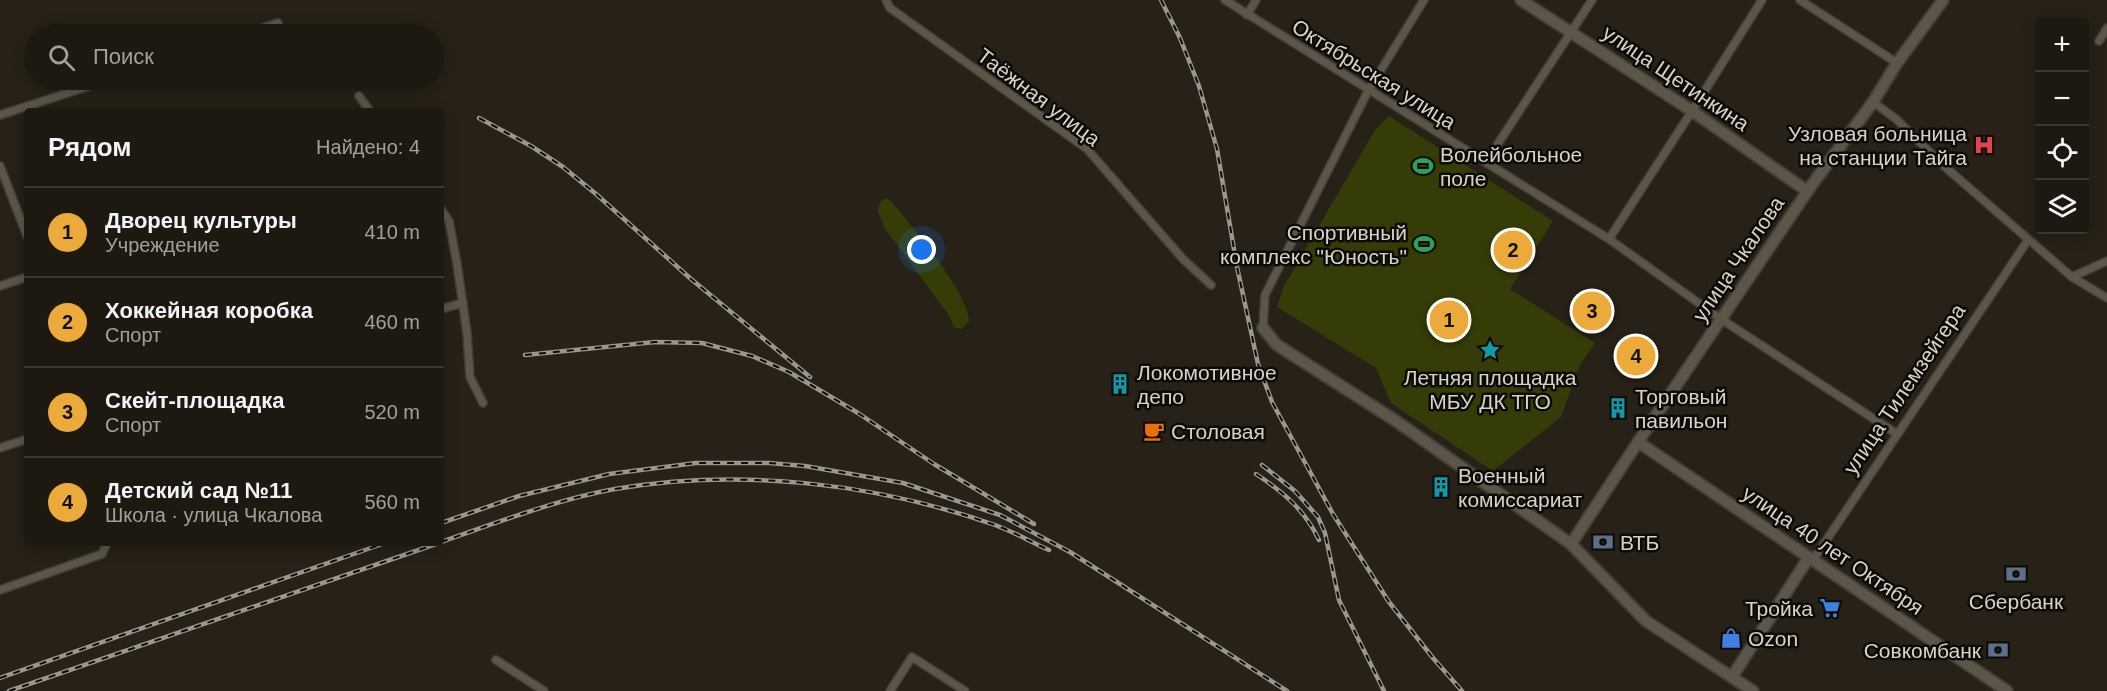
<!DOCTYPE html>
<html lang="ru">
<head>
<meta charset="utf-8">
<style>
	:root { --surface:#1d1911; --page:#25221a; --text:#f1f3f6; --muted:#a0a09f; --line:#3b3831; --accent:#ebaa39 }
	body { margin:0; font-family:Helvetica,sans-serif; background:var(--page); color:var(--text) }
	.controls { position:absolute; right:18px; top:18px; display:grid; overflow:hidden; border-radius:6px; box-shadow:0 3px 15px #0003 }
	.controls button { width:54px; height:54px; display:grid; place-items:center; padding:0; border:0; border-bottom:2px solid var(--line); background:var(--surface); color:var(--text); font:30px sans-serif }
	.you { position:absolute; left:922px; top:250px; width:21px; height:21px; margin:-15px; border:4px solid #fff; border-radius:50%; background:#1a73e8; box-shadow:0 0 0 9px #1a73e833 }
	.badge { display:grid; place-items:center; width:39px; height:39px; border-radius:50%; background:var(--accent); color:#111; font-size:20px; font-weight:700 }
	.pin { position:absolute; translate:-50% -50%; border:3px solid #fff; box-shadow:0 2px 6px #0006 }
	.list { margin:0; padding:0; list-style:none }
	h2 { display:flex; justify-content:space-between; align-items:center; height:78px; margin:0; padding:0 24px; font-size:26px }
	h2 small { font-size:20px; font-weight:400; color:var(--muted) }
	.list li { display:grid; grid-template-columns:39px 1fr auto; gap:18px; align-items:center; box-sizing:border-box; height:90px; padding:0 24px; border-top:2px solid var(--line) }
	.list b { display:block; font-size:22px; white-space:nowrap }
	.list p { margin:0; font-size:20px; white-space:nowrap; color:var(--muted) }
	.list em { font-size:20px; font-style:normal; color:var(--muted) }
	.icon { flex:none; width:33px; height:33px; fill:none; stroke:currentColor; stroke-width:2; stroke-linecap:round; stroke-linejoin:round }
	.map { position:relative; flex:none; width:2107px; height:691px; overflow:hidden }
	.search { position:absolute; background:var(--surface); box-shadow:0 3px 15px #0003; left:24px; top:24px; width:420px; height:66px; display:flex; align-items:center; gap:15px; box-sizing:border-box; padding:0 21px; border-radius:33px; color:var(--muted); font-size:22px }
	.panel { position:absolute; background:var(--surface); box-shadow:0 3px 15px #0003; left:24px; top:108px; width:420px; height:438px; border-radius:6px }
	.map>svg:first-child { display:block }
	.green { fill:#363c07 }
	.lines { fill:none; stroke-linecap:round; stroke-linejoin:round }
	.street-casing { stroke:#433e37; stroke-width:10 }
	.secondary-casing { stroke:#433e37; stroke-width:14 }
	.street { stroke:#5b554a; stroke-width:7 }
	.secondary { stroke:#5b554a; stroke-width:10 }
	.rail-casing { stroke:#9b978f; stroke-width:4.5 }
	.rail { stroke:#0e0b07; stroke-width:2; stroke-dasharray:7; stroke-linecap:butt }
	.labels { text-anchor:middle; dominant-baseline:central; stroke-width:5; stroke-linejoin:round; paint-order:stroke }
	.street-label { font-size:21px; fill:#d6d2cc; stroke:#0e0b07 }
	.poi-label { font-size:21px; fill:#d6d2cc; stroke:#0e0b07; text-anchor:start }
</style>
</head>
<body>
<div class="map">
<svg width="2107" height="691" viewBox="0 0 2107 691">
	<rect width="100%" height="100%" fill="#272117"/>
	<g class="green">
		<polygon points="1389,116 1553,221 1510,289 1595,343 1579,367 1561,417 1493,471 1391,403 1376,368 1277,307 1284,286 1375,130"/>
		<path d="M886,198l6,4c20,25 76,90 77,119l-8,8 -7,-2 -5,-12 -64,-86 -7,-18 2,-9z"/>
	</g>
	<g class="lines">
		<g class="street-casing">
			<g id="street">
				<polyline points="886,0 890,8 1087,149 1183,259 1211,285"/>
				<polyline points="1225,0 1609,239 1721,319 1897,434"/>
				<polyline points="1800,0 1897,63"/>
				<polyline points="1247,15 1256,0"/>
				<polyline points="244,34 278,23"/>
				<polyline points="2099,41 2107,28"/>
				<polyline points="359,96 370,111"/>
				<polyline points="1873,102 1896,119 1944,166 2072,277 2107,298"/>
				<polyline points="0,115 108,80"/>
				<polyline points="1486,162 1592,0"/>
				<polyline points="0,166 27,236"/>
				<polyline points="441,209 449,221 457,264 467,333 470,377 483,403"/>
				<polyline points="1609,239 1692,111 1762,0"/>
				<polyline points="2072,277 2107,261"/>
				<polyline points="0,286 27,277"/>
				<polyline points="441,309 463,303"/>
				<polyline points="1263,328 1265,295 1368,91 1424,0"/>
				<polyline points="0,448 27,439"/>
				<polyline points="1813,560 2028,240"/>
				<polyline points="0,590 102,554 107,543"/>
				<polyline points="496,660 544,691"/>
				<polyline points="890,691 912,657 965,691"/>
			</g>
		</g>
		<g class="secondary-casing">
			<g id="secondary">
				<polyline points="1521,0 1692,111 1807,191"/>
				<polyline points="1263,328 1277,345 1396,421 1571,544 1646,621 1753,691"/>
				<polyline points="1638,442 2007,691"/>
				<polyline points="1571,544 1638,442 1811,186 1873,102 1897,63 1943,0"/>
				<polyline points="1732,677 1809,557"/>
			</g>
		</g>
		<use href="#street" class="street"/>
		<use href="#secondary" class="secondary"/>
		<g class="rail-casing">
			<g id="rail">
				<polyline points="1161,0 1180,38 1199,86 1217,149 1237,267 1258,364 1272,402 1333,514 1389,602 1433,658 1462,691"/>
				<polyline points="479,118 531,146 563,167 596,194 691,279 810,377"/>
				<polyline points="525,355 655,342 702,343 752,356 789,372 858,413 934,464 1034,524"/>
				<polyline points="1262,465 1295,491 1318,517 1325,533 1339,600 1384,691"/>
				<path d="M1256,474c27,18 49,36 63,66"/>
				<polyline points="441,523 519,496 609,474 696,463 769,463 805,466 903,483 1000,515 1070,552 1287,691"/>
				<path d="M441,542c55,-19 117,-43 174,-53 126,-21 260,-6 380,36 19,7 36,17 54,25"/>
				<polyline points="0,678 385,543"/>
				<polyline points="9,691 439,543"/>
			</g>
		</g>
		<use href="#rail" class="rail"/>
	</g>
	<defs>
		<g id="hospital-bare" transform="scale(1.62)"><path d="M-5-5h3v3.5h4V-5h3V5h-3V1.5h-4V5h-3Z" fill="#e0444e" stroke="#0e0b07" stroke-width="2.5" paint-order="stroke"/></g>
		<g id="stadium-bare" transform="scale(1.62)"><path d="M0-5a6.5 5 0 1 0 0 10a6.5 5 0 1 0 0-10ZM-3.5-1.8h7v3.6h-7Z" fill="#2e9e5b" stroke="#0e0b07" stroke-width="2.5" paint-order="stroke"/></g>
		<g id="sight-bare" transform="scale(1.62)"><path d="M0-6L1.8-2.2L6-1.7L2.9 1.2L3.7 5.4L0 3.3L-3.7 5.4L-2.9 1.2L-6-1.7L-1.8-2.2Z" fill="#0f9aa8" stroke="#0e0b07" stroke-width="2.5" paint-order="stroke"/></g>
		<g id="building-bare" transform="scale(1.62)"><path d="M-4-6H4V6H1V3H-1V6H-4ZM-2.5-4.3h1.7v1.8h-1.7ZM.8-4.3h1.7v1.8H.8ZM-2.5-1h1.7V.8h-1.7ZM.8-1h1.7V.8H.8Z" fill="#0f9aa8" stroke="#0e0b07" stroke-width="2.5" paint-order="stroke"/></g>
		<g id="cafe-bare" transform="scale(1.62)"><path d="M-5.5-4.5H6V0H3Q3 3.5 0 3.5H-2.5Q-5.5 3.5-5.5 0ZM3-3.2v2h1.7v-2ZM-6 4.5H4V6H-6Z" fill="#e8710a" stroke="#0e0b07" stroke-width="2.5" paint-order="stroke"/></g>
		<g id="bank-bare" transform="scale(1.62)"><path d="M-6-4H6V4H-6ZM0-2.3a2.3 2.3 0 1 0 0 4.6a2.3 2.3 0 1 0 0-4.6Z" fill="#5c6f8a" stroke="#0e0b07" stroke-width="2.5" paint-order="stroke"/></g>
		<g id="supermarket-bare" transform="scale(1.62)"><path d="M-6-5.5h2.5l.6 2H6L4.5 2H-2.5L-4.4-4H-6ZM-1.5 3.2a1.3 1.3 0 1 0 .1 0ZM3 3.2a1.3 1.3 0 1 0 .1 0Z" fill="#3f7fe0" stroke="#0e0b07" stroke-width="2.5" paint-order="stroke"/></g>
		<g id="shop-bare" transform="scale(1.62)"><path d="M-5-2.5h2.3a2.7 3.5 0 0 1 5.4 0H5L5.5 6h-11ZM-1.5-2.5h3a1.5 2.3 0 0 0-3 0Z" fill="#3f7fe0" stroke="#0e0b07" stroke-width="2.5" paint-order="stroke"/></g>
	</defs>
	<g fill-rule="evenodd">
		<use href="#hospital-bare" x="1984" y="145"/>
		<use href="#stadium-bare" x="1423" y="166"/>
		<use href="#stadium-bare" x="1424" y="244"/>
		<use href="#sight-bare" x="1490" y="350"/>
		<use href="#building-bare" x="1120" y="384"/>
		<use href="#building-bare" x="1618" y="408"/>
		<use href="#cafe-bare" x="1154" y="431"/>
		<use href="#building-bare" x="1441" y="487"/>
		<use href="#bank-bare" x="1603" y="542"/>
		<use href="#bank-bare" x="2016" y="574"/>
		<use href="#supermarket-bare" x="1830" y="608"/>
		<use href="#shop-bare" x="1731" y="638"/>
		<use href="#bank-bare" x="1998" y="650"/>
	</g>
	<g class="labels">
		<g class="street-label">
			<text transform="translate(1374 74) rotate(32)">Октябрьская улица</text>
			<text transform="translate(1676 78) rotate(34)">улица Щетинкина</text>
			<text transform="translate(1039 97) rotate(37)">Таёжная улица</text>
			<text transform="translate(1738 259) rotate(-56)">улица Чкалова</text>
			<text transform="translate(1904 389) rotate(-56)">улица Тилемзейгера</text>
			<text transform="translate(1833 550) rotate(34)">улица 40 лет Октября</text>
		</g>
		<g class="poi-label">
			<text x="1967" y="133" text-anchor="end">Узловая больница<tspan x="1967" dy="24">на станции Тайга</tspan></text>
			<text x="1440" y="154">Волейбольное<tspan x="1440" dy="24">поле</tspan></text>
			<text x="1407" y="232" text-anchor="end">Спортивный<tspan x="1407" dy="24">комплекс "Юность"</tspan></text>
			<text x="1137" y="372">Локомотивное<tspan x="1137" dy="24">депо</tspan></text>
			<text x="1490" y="377" text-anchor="middle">Летняя площадка<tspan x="1490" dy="24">МБУ ДК ТГО</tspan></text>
			<text x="1635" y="396">Торговый<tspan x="1635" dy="24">павильон</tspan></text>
			<text x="1171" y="431">Столовая</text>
			<text x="1458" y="475">Военный<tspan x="1458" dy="24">комиссариат</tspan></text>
			<text x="1620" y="542">ВТБ</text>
			<text x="2016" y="601" text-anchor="middle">Сбербанк</text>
			<text x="1813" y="608" text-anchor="end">Тройка</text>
			<text x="1748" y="638">Ozon</text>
			<text x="1981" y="650" text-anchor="end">Совкомбанк</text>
		</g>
	</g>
</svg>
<div class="controls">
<button>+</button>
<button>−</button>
<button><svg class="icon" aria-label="locate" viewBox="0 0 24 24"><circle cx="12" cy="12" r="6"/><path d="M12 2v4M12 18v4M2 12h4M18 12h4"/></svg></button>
<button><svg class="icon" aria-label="layers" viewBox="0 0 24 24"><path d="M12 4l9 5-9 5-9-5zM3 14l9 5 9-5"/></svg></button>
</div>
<div class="you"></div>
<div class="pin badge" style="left:1449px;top:320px">1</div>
<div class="pin badge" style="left:1513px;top:250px">2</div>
<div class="pin badge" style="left:1592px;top:311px">3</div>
<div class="pin badge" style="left:1636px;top:356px">4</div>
<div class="search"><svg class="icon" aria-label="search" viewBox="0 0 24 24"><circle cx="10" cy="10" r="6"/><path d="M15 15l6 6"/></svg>Поиск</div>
<section class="panel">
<h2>Рядом<small>Найдено: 4</small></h2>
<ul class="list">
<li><span class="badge">1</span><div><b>Дворец культуры</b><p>Учреждение</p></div><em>410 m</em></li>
<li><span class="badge">2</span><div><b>Хоккейная коробка</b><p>Спорт</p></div><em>460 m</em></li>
<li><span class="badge">3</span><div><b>Скейт-площадка</b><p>Спорт</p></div><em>520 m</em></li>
<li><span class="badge">4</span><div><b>Детский сад №11</b><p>Школа · улица Чкалова</p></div><em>560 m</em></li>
</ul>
</section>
</div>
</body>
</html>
